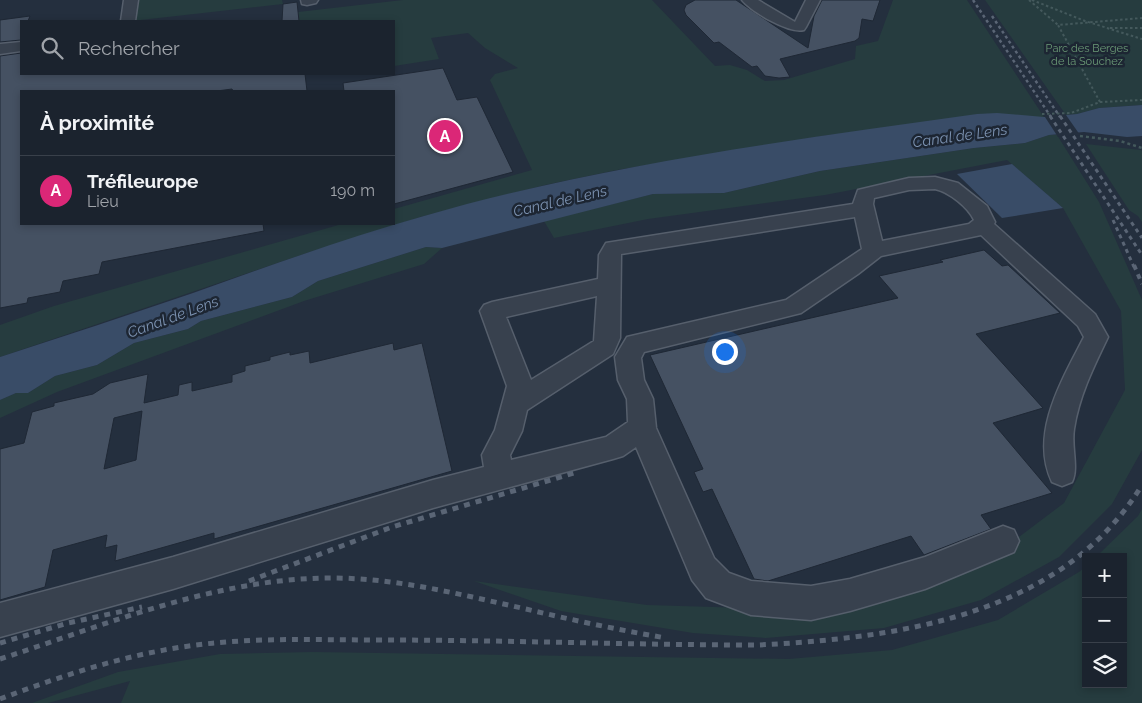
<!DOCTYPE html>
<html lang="fr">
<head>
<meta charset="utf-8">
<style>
	:root { --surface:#1b232e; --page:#242b36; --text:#f1f3f6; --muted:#a0a4aa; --line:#39404a; --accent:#db2777 }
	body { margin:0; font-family:Raleway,sans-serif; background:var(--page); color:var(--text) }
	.controls { position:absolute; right:15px; bottom:15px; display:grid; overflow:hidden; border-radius:0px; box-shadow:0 2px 8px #0003 }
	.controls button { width:45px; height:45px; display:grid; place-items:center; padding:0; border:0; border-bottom:1px solid var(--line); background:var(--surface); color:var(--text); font:25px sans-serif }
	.you { position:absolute; left:724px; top:351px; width:18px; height:18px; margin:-12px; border:4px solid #fff; border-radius:50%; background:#1a73e8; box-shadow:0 0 0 8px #1a73e833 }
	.badge { display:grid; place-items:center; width:32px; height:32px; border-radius:50%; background:var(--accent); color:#fff; font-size:16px; font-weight:700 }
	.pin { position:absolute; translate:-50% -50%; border:2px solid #fff; box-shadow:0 1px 5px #0006 }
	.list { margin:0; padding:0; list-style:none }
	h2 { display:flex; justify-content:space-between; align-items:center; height:65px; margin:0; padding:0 20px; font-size:21px }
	h2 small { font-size:16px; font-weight:400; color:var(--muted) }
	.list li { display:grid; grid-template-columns:32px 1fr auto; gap:15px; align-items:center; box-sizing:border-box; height:70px; padding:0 20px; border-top:1px solid var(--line) }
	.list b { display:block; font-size:19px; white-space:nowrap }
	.list p { margin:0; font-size:16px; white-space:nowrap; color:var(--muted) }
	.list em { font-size:16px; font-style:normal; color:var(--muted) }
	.icon { flex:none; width:28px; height:28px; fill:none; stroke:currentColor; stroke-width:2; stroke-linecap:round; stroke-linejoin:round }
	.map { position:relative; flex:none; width:1142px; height:703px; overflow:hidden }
	.search { position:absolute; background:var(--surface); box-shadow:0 2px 8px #0003; left:20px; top:20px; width:375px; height:55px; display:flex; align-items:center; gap:12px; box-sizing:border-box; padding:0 18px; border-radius:0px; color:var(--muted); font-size:19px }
	.panel { position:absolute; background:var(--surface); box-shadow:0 2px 8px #0003; left:20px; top:90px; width:375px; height:135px; border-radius:0px }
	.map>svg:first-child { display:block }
	.green { fill:#263c3f }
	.water { fill:#394c67 }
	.pier { fill:#242f3e }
	.building { fill:#455162; stroke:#1f2835; fill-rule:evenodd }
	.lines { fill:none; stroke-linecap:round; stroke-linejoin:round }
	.minor-casing { stroke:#565f6c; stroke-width:3 }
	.path-far1 { stroke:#44595c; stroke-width:2; stroke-dasharray:2.5 2.5; stroke-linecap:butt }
	.path { stroke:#44595c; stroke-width:2.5; stroke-dasharray:3 3; stroke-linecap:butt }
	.minor { fill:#38414e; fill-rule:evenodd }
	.rail-far3 { stroke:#5a6575; stroke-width:2.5; stroke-dasharray:3 3; stroke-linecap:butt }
	.rail-far2 { stroke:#5a6575; stroke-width:3; stroke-dasharray:4 4; stroke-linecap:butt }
	.rail-far1 { stroke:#5a6575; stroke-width:4; stroke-dasharray:5 5; stroke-linecap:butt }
	.rail { stroke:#5a6575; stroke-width:5; stroke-dasharray:6 6; stroke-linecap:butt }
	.labels { text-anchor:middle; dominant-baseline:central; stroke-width:5; stroke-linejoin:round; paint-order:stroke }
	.far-park-label { font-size:11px; fill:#6b9a76; stroke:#1d2633 }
	.water-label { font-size:15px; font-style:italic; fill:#7c92b1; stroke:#1d2633 }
</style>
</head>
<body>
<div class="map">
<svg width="1142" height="703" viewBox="0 0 1142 703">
	<rect width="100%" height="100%" fill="#242f3e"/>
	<g class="green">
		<polygon points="135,0 282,0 283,4 132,21"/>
		<polygon points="403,0 652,0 715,66 730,65 747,70 765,81 784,80 855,59 856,46 878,41 893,0 967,0 1044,117 829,135 617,170 545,185 424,216 310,252 0,357 0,325 54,306 342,224 394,224 394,209 532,170 490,80 495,74 518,68 485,48 468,33 431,38 439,59 394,66 394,21 299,21 298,12"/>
		<polygon points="985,0 1142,0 1142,105 1099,108 1077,114 1066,115"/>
		<polygon points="1049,135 1057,135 1099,202 1142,300 1142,450 1112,504 1059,557 981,600 884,628 766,638 693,633 561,611 474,581 647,605 783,609 991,558 1064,503 1125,390 1121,311 1063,208 1007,160 825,195 648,219 554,238 544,221 653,194 724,193 820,171 974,148 1025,143"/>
		<polygon points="1086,144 1141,150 1142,151 1142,222 1138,216 1129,210"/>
		<polygon points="426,247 442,248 424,264 304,301 57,392 0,418 0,400 16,393 28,393 55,376 97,365 134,343 188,329 201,321 292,297 318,281"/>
		<polygon points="1142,509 1142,703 121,703 130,681 48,703 32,703 118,672 220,654 312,652 789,659 892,650 998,620 1079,572 1086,566 1086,684 1123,684 1123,557 1096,557 1138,516"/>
	</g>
	<g class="water">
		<path d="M1142,105v31l-15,1 -43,-5 -35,3 -24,8 -51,5 -154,23 -96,22 -71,1 -211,54 -16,-1 -108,34 -26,16 -91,24 -13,8 -54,14 -37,22 -42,11 -27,17h-12l-16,7v-43c64,-21 129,-42 193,-64 76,-27 153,-55 231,-77 180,-52 368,-76 553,-102l20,-1 47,4 33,-3 22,-6z"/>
		<polygon points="1012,164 1063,208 1002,218 957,174"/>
	</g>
	<polygon class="pier" points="1064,113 1066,115 1080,135 1058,137 1043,114"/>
	<g class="building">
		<polygon points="695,0 736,0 808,48 814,16 822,0 880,0 873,21 862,19 859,38 855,41 780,59 790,77 779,78 765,76 757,66 752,67 719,42 714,43 686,15 684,10 686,5"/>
		<polygon points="297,2 299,21 282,21 283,4"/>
		<polygon points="30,16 28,21 21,21 21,40 0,42 0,20"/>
		<polygon points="21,53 21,74 305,74 307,91 233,91 232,89 217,91 21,91 21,224 263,224 264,231 102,262 99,274 63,281 60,292 28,298 27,303 0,308 0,56"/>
		<polygon points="443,68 457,100 477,97 513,172 394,204 394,91 344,91 343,83"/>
		<polygon points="984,250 1002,266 1008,265 1060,313 976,334 1043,408 993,423 1052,493 981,515 991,529 924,555 911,536 768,581 754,579 712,489 703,492 694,472 703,469 650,355 898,298 879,276 943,262 940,260"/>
		<path d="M393,343l1,7 28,-7 30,128 -238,68v-6l-99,28 2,-16 -12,3 2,-13 -54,15 -8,37 -45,13v-151l24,-6 8,-31 22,-6v-3l39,-9 17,-11 38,-9 -4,29 34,-8 1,-10 13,-3v9l40,-9v-7l13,-4v-5l25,-6v-3l20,-5v3l19,-4 1,12zM142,411l-6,49 -32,9 10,-51z"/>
	</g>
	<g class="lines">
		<g class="minor-casing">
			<g id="minor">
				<polygon points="124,0 138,0 135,21 121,21"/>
				<polygon points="301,0 318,0 316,3 307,5 302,4"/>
				<path d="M742,0h16l37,22 11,-22h14l-14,27 -2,3c-15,4 -52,-18 -62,-30z"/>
				<polygon points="21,42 21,51 0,54 0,44"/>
				<path d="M935,177l23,6 29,23 8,16 -1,2 101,90 13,23c-14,29 -29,59 -34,92 -3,18 5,39 -2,53l-10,4 -10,-4c-23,-48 10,-102 32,-145l-6,-11 -97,-91 -100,21 -23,18 -57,39 -157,39 -3,6 3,22 9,19 3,29 58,130 15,15 22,8 60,5 39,-7 75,-22 78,-31 11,4 5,11 -5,11 -89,37 -75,22 -39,9 -60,-5 -45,-17 -14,-18 -56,-133 -13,9 -10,3 -180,49 -260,81 -173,48v-34l173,-46 260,-77 51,-13 -2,-12 13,-25 12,-44 -27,-75 4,-6 8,-3 106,-23 1,-24 7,-12 247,-39 5,-14 51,-12zM935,189c14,3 33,18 39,31l-5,4 -87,17 -9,-37 1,-6 35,-8zM855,217l7,32 -76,51 -159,37 -12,20 3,23 9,19 1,23 -22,15 -95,23 -1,-5 12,-24 5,-21 86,-56 7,-16 1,-84zM597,296l-3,45 -63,39 -25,-63z"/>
			</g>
		</g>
		<g class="path-far1">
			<polyline points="1029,0 1058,25"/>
			<polyline points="1032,0 1085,21 1142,39"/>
			<polyline points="1110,28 1142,28"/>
			<polyline points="1100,102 1058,25 1142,18"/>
			<polyline points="1042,114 1071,113 1100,102 1142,100"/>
		</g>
		<polyline class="path" points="1080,136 1120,141 1142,148"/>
		<use href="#minor" class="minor"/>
		<g class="rail-far3">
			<polyline points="973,0 1051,117"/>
			<polyline points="992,16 1060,117"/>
		</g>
		<g class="rail-far2">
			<polyline points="1050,116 1142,255"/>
			<polyline points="1060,116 1142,238"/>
			<polyline points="1113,220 1134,267"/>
		</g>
		<polyline class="rail-far1" points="1134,265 1142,284"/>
		<g class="rail">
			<polyline points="249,581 392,527 574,473"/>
			<polyline points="0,643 68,623 142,607"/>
			<path d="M0,659c108,-35 217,-81 332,-81 66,0 130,17 194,31 46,11 93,21 140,29"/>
			<path d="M0,699c61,-23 124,-44 189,-53 63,-9 127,-6 192,-6 126,0 251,5 377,5 140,-7 304,-29 384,-160"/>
		</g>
	</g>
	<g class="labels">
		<g class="far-park-label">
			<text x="1087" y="48">Parc des Berges<tspan x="1087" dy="13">de la Souchez</tspan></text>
		</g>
		<g class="water-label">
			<text transform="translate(960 136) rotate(-8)">Canal de Lens</text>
			<text transform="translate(560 201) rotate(-13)">Canal de Lens</text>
			<text transform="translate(173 317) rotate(-20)">Canal de Lens</text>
		</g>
	</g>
</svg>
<div class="controls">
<button>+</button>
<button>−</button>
<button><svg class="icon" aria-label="layers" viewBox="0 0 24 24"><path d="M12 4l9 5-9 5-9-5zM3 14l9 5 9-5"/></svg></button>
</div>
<div class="you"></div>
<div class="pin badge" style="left:445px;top:136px">A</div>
<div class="search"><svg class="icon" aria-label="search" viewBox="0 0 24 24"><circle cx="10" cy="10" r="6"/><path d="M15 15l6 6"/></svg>Rechercher</div>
<section class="panel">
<h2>À proximité<small></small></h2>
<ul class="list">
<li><span class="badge">A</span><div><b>Tréfileurope</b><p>Lieu</p></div><em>190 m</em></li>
</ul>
</section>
</div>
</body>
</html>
